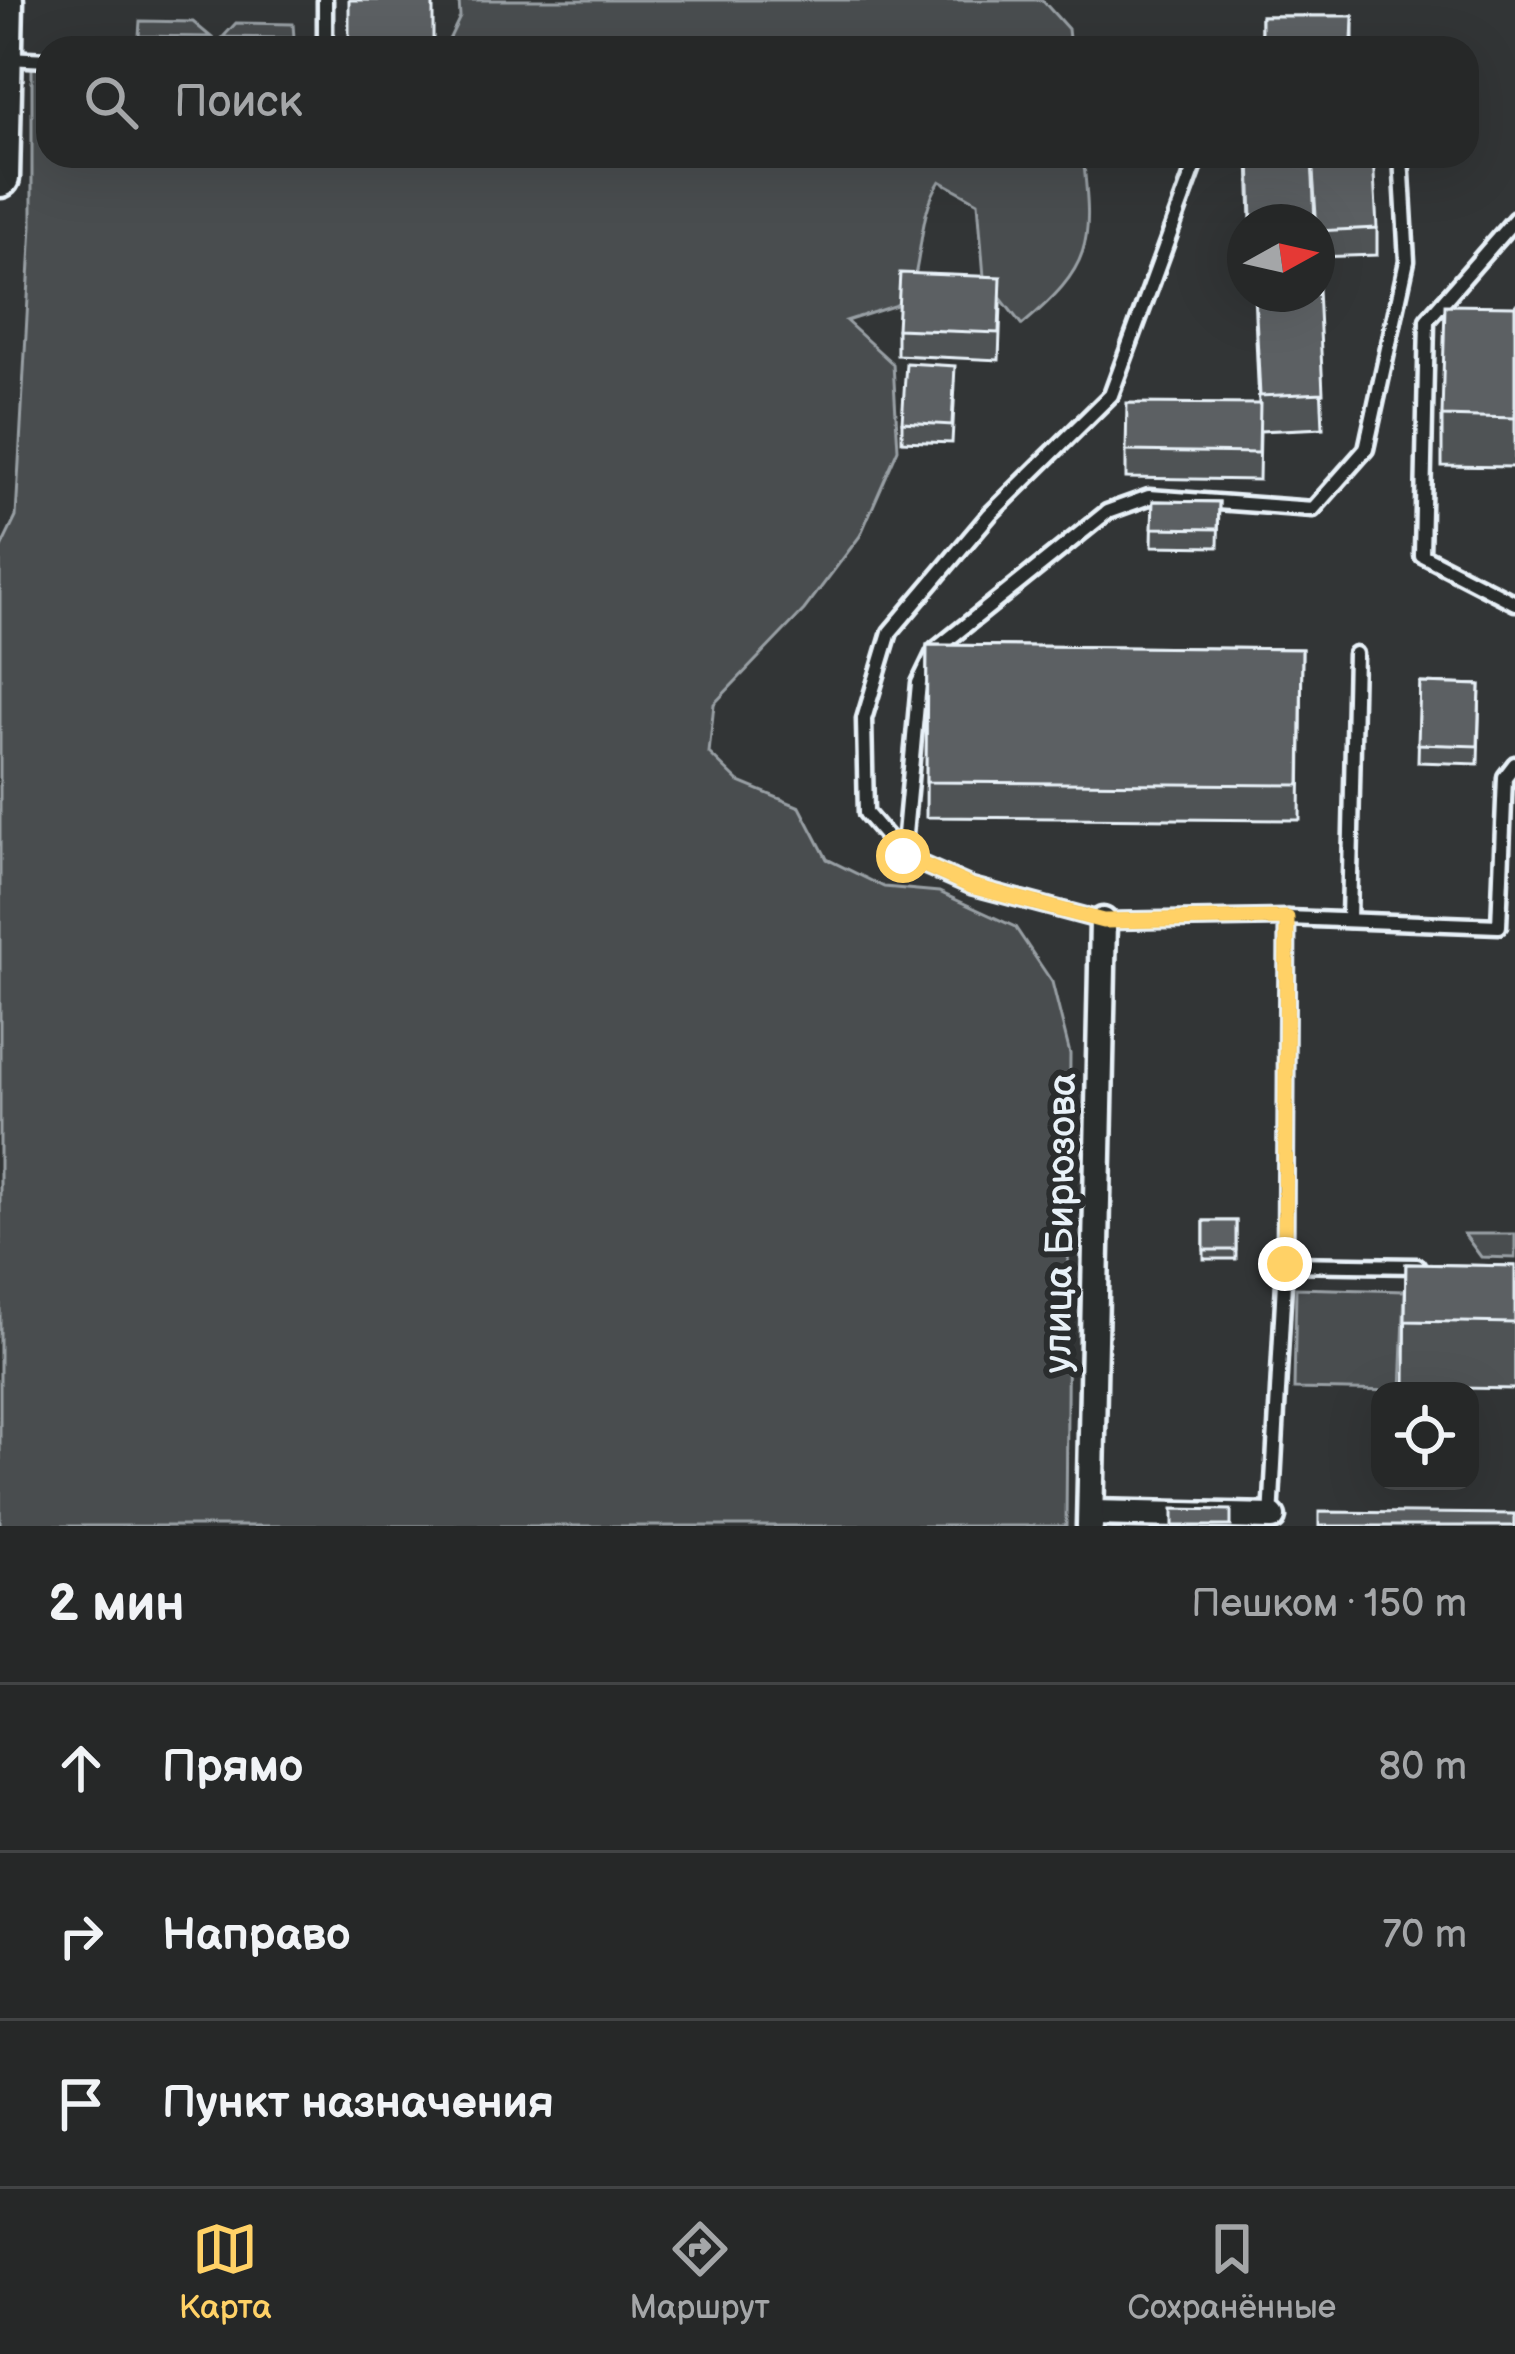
<!DOCTYPE html>
<html lang="ru">
<head>
<meta charset="utf-8">
<style>
	:root { --surface:#262828; --page:#323434; --text:#f1f3f6; --muted:#a4a6a8; --line:#424445; --accent:#ffd166 }
	body { margin:0; font-family:"Balsamiq Sans",sans-serif; background:var(--page); color:var(--text) }
	.controls { position:absolute; right:36px; bottom:36px; display:grid; overflow:hidden; border-radius:24px; box-shadow:0 12px 48px #0002 }
	.controls button { width:108px; height:108px; display:grid; place-items:center; padding:0; border:0; border-bottom:3px solid var(--line); background:var(--surface); color:var(--text); font:60px sans-serif }
	.compass { position:absolute; left:1227px; top:204px; width:108px; height:108px; border-radius:50%; background:var(--surface); box-shadow:0 12px 48px #0002; rotate:82deg }
	.stop { position:absolute; width:36px; height:36px; margin:-27px; border:9px solid #ffd166; border-radius:50%; background:#fff }
	.stop.end { background:#ffd166; border-color:#fff; box-shadow:0 3px 12px #0008 }
	.list { margin:0; padding:0; list-style:none }
	h2 { display:flex; justify-content:space-between; align-items:center; height:156px; margin:0; padding:0 48px; font-size:51px }
	h2 small { font-size:39px; font-weight:400; color:var(--muted) }
	.list li { display:grid; grid-template-columns:78px 1fr auto; gap:36px; align-items:center; box-sizing:border-box; height:168px; padding:0 48px; border-top:3px solid var(--line) }
	.list b { display:block; font-size:45px; white-space:nowrap }
	.list em { font-size:39px; font-style:normal; color:var(--muted) }
	.icon { flex:none; width:66px; height:66px; fill:none; stroke:currentColor; stroke-width:2; stroke-linecap:round; stroke-linejoin:round }
	.map { position:relative; flex:none; width:1515px; height:1526px; overflow:hidden }
	.search { position:absolute; background:var(--surface); box-shadow:0 12px 48px #0002; left:36px; right:36px; top:36px; height:132px; display:flex; align-items:center; gap:30px; box-sizing:border-box; padding:0 42px; border-radius:36px; color:var(--muted); font-size:45px }
	.sheet { height:660px; background:var(--surface) }
	nav { display:flex; justify-content:space-around; align-items:center; box-sizing:border-box; height:168px; border-top:3px solid var(--line); background:var(--surface); font-size:33px; color:var(--muted) }
	nav a { display:grid; justify-items:center; gap:6px }
	nav .on { color:var(--accent) }
	.map>svg:first-child { display:block }
	.green { fill:#494d4f; stroke:#989fa4; stroke-width:3 }
	.lines { fill:none; stroke-linecap:round; stroke-linejoin:round }
	.service-casing { stroke:#e8f1f8; stroke-width:21 }
	.minor-casing { stroke:#e8f1f8; stroke-width:33 }
	.secondary-casing { stroke:#e8f1f8; stroke-width:45 }
	.service { stroke:#2a2d2e; stroke-width:12 }
	.minor { stroke:#2a2d2e; stroke-width:24 }
	.secondary { stroke:#2a2d2e; stroke-width:36 }
	.wall { fill:#4f5355; stroke:#e8f1f8; stroke-width:3 }
	.building { fill:#5c6063; stroke:#e8f1f8; stroke-width:3 }
	.route { stroke:#ffd166; stroke-width:15 }
	.labels { text-anchor:middle; dominant-baseline:central; stroke-width:12; stroke-linejoin:round; paint-order:stroke }
	.street-label { font-size:39px; fill:#e8f1f8; stroke:#2a2d2e }
</style>
</head>
<body>
<div class="map">
<svg width="1515" height="1526" viewBox="0 0 1515 1526">
	<rect width="100%" height="100%" fill="#323536"/>
	<filter id="ink" filterUnits="userSpaceOnUse"><feTurbulence type="fractalNoise" baseFrequency=".00833" numOctaves="2"/><feDisplacementMap in="SourceGraphic" scale="24" xChannelSelector="R" yChannelSelector="G"/><feConvolveMatrix kernelMatrix="1 2 1 2 8 2 1 2 1" color-interpolation-filters="sRGB"/></filter>
	<g filter="url(#ink)">
		<g class="green">
			<polygon points="459,0 1042,0 1068,29 1070,48 445,48 460,17"/>
			<polygon points="140,21 193,22 211,37 139,36"/>
			<polygon points="236,23 293,24 294,38 223,37"/>
			<path d="M32,64l16,10v82h1035c10,89 9,110 -61,169l-38,-48 -6,-75 -38,-21c-24,37 -15,80 -34,121l-60,19 47,43 5,85 -38,87 -56,74 -90,94 -5,49 30,29 61,25 27,52 57,28 55,5 76,35 37,55 18,72 -4,472h-1066v-976l16,-33 16,-292z"/>
			<polygon points="1464,1234 1515,1234 1515,1258 1481,1257"/>
			<polygon points="1296,1288 1405,1291 1401,1391 1294,1389"/>
		</g>
		<g class="lines">
			<g class="service-casing">
				<g id="service">
					<polyline points="325,48 325,0"/>
					<polyline points="7,58 48,60"/>
					<polyline points="1197,160 1111,395 990,514 890,632 864,719 866,813 903,856 971,886 1103,921 1287,918"/>
					<polyline points="1515,219 1427,320 1422,555 1515,603"/>
					<polyline points="903,856 919,683 935,650 1107,512 1149,497 1313,509 1366,449 1407,261 1401,156"/>
					<polyline points="1349,920 1355,654"/>
					<polyline points="1285,1264 1287,918 1499,926 1505,777 1515,764"/>
					<polyline points="1271,1519 1285,1264 1417,1266"/>
				</g>
			</g>
			<g class="minor-casing">
				<g id="minor">
					<polyline points="1091,1513 1272,1517"/>
					<polyline points="1090,1526 1103,921"/>
				</g>
			</g>
			<g class="secondary-casing">
				<polyline id="secondary" points="0,178 4,0"/>
			</g>
			<use href="#service" class="service"/>
			<use href="#minor" class="minor"/>
			<use href="#secondary" class="secondary"/>
		</g>
		<g class="wall">
			<rect x="1261" y="16" width="92" height="32"/>
			<polygon points="1249,156 1377,228 1377,255 1317,257 1317,222 1251,222"/>
			<polygon points="1254,294 1317,294 1323,428 1260,431 1259,480 1126,478 1126,451 1259,404"/>
			<polygon points="1001,304 999,360 897,355 897,329"/>
			<polygon points="1515,306 1515,467 1442,466 1442,416"/>
			<polygon points="955,384 952,443 902,441 902,422"/>
			<polygon points="1153,501 1219,502 1218,547 1152,546"/>
			<polygon points="927,645 1302,649 1300,820 926,817"/>
			<polygon points="1420,683 1480,685 1478,764 1418,762"/>
			<rect x="1204" y="1221" width="32" height="38"/>
			<polygon points="1406,1264 1515,1266 1515,1389 1405,1387"/>
		</g>
		<g class="building">
			<rect x="349" y="0" width="84" height="48"/>
			<polygon points="1261,16 1353,16 1352,42 1261,42"/>
			<polygon points="1250,156 1312,156 1315,222 1252,222"/>
			<polygon points="1312,156 1373,156 1377,228 1317,231"/>
			<polygon points="1317,268 1323,393 1260,396 1255,294 1317,294"/>
			<polygon points="900,273 1001,277 999,333 897,329"/>
			<polygon points="1445,305 1515,306 1515,418 1442,416"/>
			<polygon points="906,363 955,366 952,425 902,422"/>
			<polygon points="1127,403 1260,404 1259,453 1126,451"/>
			<polygon points="1153,501 1219,502 1218,529 1152,528"/>
			<polygon points="927,645 1302,649 1300,785 926,782"/>
			<polygon points="1420,683 1480,685 1478,746 1418,744"/>
			<rect x="1204" y="1221" width="32" height="29"/>
			<polygon points="1406,1264 1515,1266 1515,1323 1405,1321"/>
			<polygon points="1173,1509 1231,1510 1231,1526 1173,1526"/>
			<polygon points="1319,1512 1515,1514 1515,1526 1319,1526"/>
		</g>
	</g>
	<g class="lines" filter="url(#ink)">
		<polyline class="route" points="903,856 971,886 1103,921 1287,918 1285,1264"/>
	</g>
	<g class="labels">
		<g class="street-label">
			<text transform="translate(1061 1223) rotate(-89)">улица Бирюзова</text>
		</g>
	</g>
</svg>
<div class="controls">
<button><svg class="icon" aria-label="locate" viewBox="0 0 24 24"><circle cx="12" cy="12" r="6"/><path d="M12 2v4M12 18v4M2 12h4M18 12h4"/></svg></button>
</div>
<svg class="compass" viewBox="-18 -18 36 36"><path d="M0-13l5 13h-10z" fill="#e53935"/><path d="M0 13l5-13h-10z" fill="#a4a6a8"/></svg>
<div class="stop" style="left:903px;top:856px"></div>
<div class="stop end" style="left:1285px;top:1264px"></div>
<div class="search"><svg class="icon" aria-label="search" viewBox="0 0 24 24"><circle cx="10" cy="10" r="6"/><path d="M15 15l6 6"/></svg>Поиск</div>
</div>
<section class="sheet">
<h2>2 мин<small>Пешком · 150 m</small></h2>
<ul class="list">
<li><svg class="icon" aria-label="ahead" viewBox="0 0 24 24"><path d="M12 20V5M6 11l6-6 6 6"/></svg><div><b>Прямо</b></div><em>80 m</em></li>
<li><svg class="icon" aria-label="right" viewBox="0 0 24 24"><path d="M7 20v-9h11M14 6l5 5-5 5"/></svg><div><b>Направо</b></div><em>70 m</em></li>
<li><svg class="icon" aria-label="arrive" viewBox="0 0 24 24"><path d="M6 21V4h12l-3 4 3 4H6"/></svg><div><b>Пункт назначения</b></div></li>
</ul>
</section>
<nav>
<a class="on"><svg class="icon" aria-label="map" viewBox="0 0 24 24"><path d="M3 6l6-2 6 2 6-2v14l-6 2-6-2-6 2zM9 4v14M15 6v14"/></svg>Карта</a>
<a><svg class="icon" aria-label="directions" viewBox="0 0 24 24"><path d="M12 3l9 9-9 9-9-9zM9 14v-3h6M13 9l2 2-2 2"/></svg>Маршрут</a>
<a><svg class="icon" aria-label="saved" viewBox="0 0 24 24"><path d="M7 4h10v16l-5-4-5 4z"/></svg>Сохранённые</a>
</nav>
</body>
</html>
